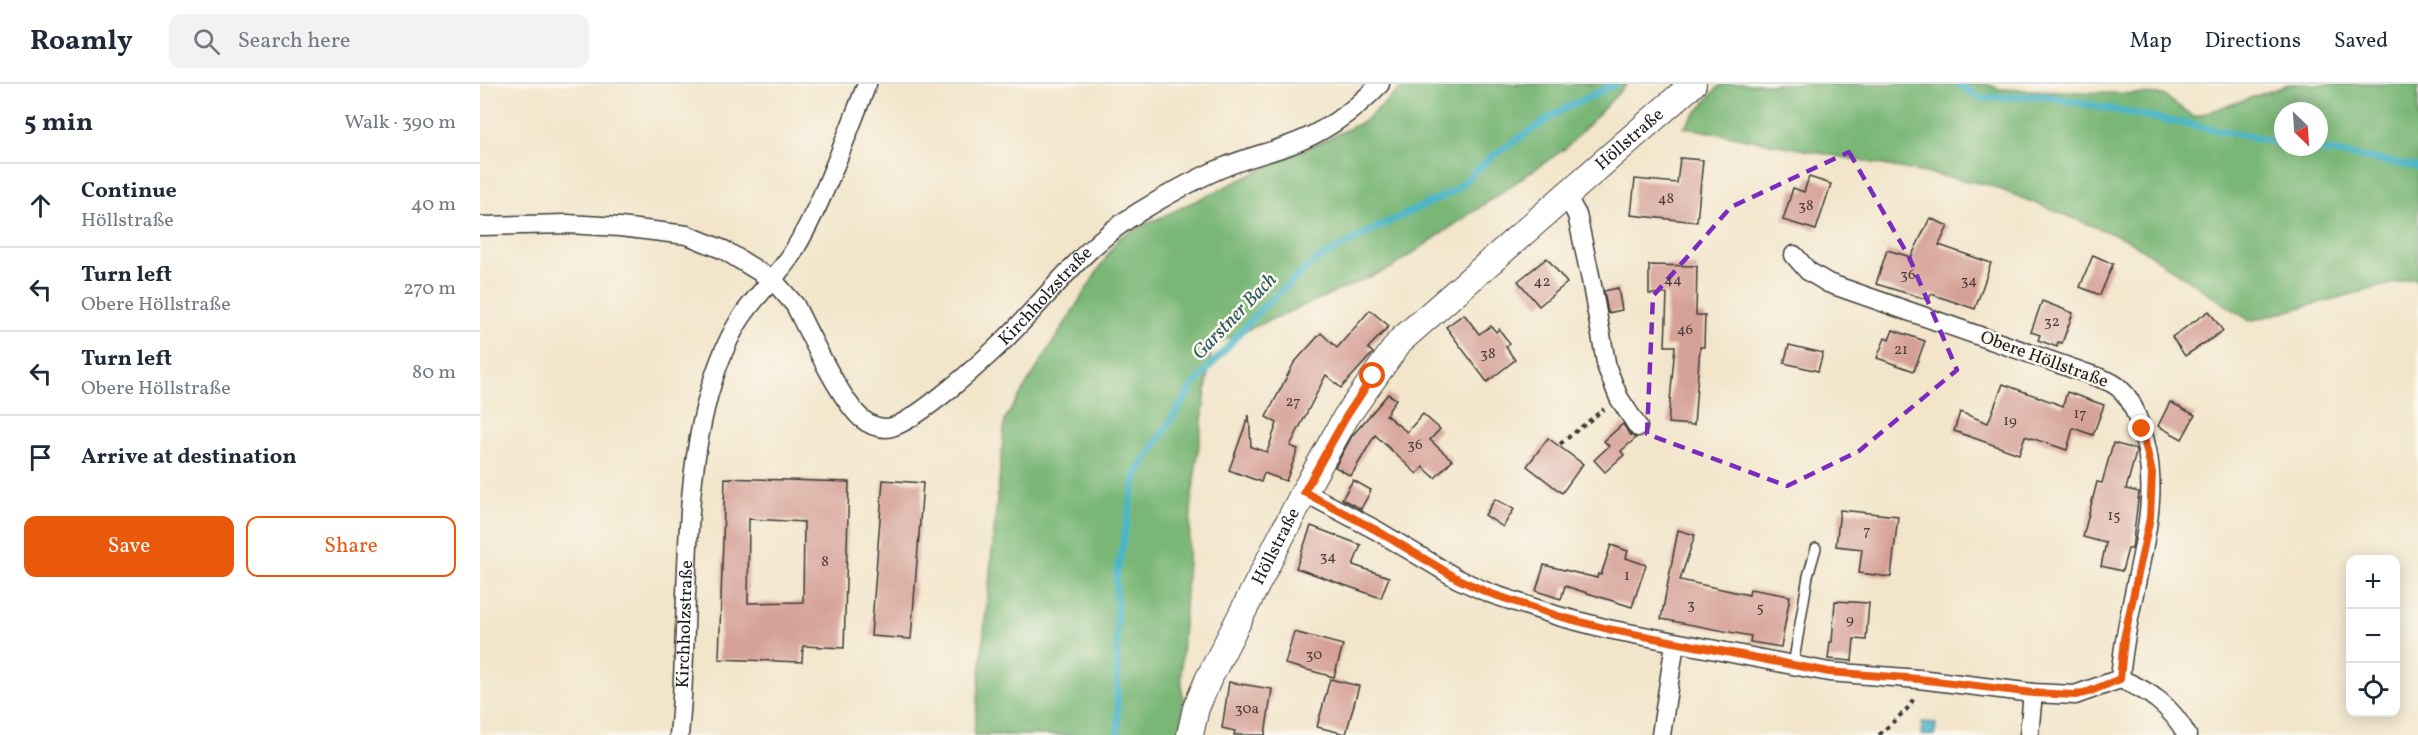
<!DOCTYPE html>
<html lang="en">
<head>
<meta charset="utf-8">
<style>
	:root { --surface:#fff; --page:#f2f2f3; --text:#1f2937; --muted:#747a83; --line:#e0e1e3; --accent:#ea580c }
	body { margin:0; font-family:Vollkorn,serif; background:var(--page); color:var(--text) }
	.controls { position:absolute; right:18px; bottom:18px; display:grid; overflow:hidden; border-radius:12px; box-shadow:0 3px 15px #0003 }
	.controls button { width:54px; height:54px; display:grid; place-items:center; padding:0; border:0; border-bottom:2px solid var(--line); background:var(--surface); color:var(--text); font:30px sans-serif }
	.compass { position:absolute; left:1794px; top:18px; width:54px; height:54px; border-radius:50%; background:var(--surface); box-shadow:0 3px 15px #0003; rotate:155deg }
	.stop { position:absolute; width:18px; height:18px; margin:-14px; border:4px solid #ea580c; border-radius:50%; background:#fff }
	.stop.end { background:#ea580c; border-color:#fff; box-shadow:0 2px 6px #0008 }
	.list { margin:0; padding:0; list-style:none }
	h2 { display:flex; justify-content:space-between; align-items:center; height:78px; margin:0; padding:0 24px; font-size:26px }
	h2 small { font-size:20px; font-weight:400; color:var(--muted) }
	.list li { display:grid; grid-template-columns:39px 1fr auto; gap:18px; align-items:center; box-sizing:border-box; height:84px; padding:0 24px; border-top:2px solid var(--line) }
	.list b { display:block; font-size:22px; white-space:nowrap }
	.list p { margin:0; font-size:20px; white-space:nowrap; color:var(--muted) }
	.list em { font-size:20px; font-style:normal; color:var(--muted) }
	.actions { display:flex; gap:12px; padding:18px 24px }
	.actions a { flex:1; padding:14px 0; border:2px solid var(--accent); border-radius:12px; text-align:center; font-size:21px; color:var(--accent) }
	.actions .main { background:var(--accent); color:#fff }
	.icon { flex:none; width:33px; height:33px; fill:none; stroke:currentColor; stroke-width:2; stroke-linecap:round; stroke-linejoin:round }
	.map { position:relative; flex:none; width:1938px; height:651px; overflow:hidden }
	header { display:flex; align-items:center; gap:36px; box-sizing:border-box; height:84px; padding:0 30px; background:var(--surface); border-bottom:2px solid var(--line) }
	header strong { font-size:28px }
	nav { display:flex; gap:33px; margin-inline-start:auto; font-size:21px }
	.search { width:420px; height:54px; background:var(--page); display:flex; align-items:center; gap:15px; box-sizing:border-box; padding:0 21px; border-radius:12px; color:var(--muted); font-size:22px }
	main { display:flex }
	aside { flex:1; background:var(--surface) }
	.map>svg:first-child { display:block }
	.forest { fill:#7ab777; stroke:#4b6a4a; stroke-width:1.5; fill-rule:evenodd }
	.water { fill:#4bb6c8; stroke:#346972; stroke-width:1.5 }
	.lines { fill:none; stroke-linecap:round; stroke-linejoin:round }
	.stream { stroke:#4bb6c8; stroke-width:7 }
	.building { fill:#d5a096; fill-rule:evenodd }
	.lane-casing { stroke:#3c3a36; stroke-width:12 }
	.street-casing { stroke:#3c3a36; stroke-width:21 }
	.secondary-casing { stroke:#3c3a36; stroke-width:28 }
	.path { stroke:#3c3a36; stroke-width:4; stroke-dasharray:4.5 4.5; stroke-linecap:butt }
	.lane { stroke:#fff; stroke-width:9 }
	.street { stroke:#fff; stroke-width:18 }
	.secondary { stroke:#fff; stroke-width:26 }
	.route { stroke:#ea580c; stroke-width:8 }
	.marked { fill:none; stroke:#7b2cbf; stroke-width:4.5; stroke-dasharray:12 8; stroke-linejoin:round }
	.labels { text-anchor:middle; dominant-baseline:central; stroke-width:5; stroke-linejoin:round; paint-order:stroke }
	.number-label { font-size:15px; fill:#4a3d3a }
	.street-label { font-size:18px; fill:#1c1c1c; stroke:#fbf7ec }
	.water-label { font-size:20px; font-style:italic; fill:#2f5a61; stroke:#fbf7ec }
</style>
</head>
<body>
<header>
<strong>Roamly</strong>
<div class="search"><svg class="icon" aria-label="search" viewBox="0 0 24 24"><circle cx="10" cy="10" r="6"/><path d="M15 15l6 6"/></svg>Search here</div>
<nav><a>Map</a><a>Directions</a><a>Saved</a></nav>
</header>
<main>
<aside>
<h2>5 min<small>Walk · 390 m</small></h2>
<ul class="list">
<li><svg class="icon" aria-label="ahead" viewBox="0 0 24 24"><path d="M12 20V5M6 11l6-6 6 6"/></svg><div><b>Continue</b><p>Höllstraße</p></div><em>40 m</em></li>
<li><svg class="icon" aria-label="left" viewBox="0 0 24 24"><path d="M17 20v-9H6M10 6l-5 5 5 5"/></svg><div><b>Turn left</b><p>Obere Höllstraße</p></div><em>270 m</em></li>
<li><svg class="icon" aria-label="left" viewBox="0 0 24 24"><path d="M17 20v-9H6M10 6l-5 5 5 5"/></svg><div><b>Turn left</b><p>Obere Höllstraße</p></div><em>80 m</em></li>
<li><svg class="icon" aria-label="arrive" viewBox="0 0 24 24"><path d="M6 21V4h12l-3 4 3 4H6"/></svg><div><b>Arrive at destination</b></div></li>
</ul>
<div class="actions"><a class="main">Save</a><a>Share</a></div>
</aside>
<div class="map">
<svg width="1938" height="651" viewBox="0 0 1938 651">
	<rect width="100%" height="100%" fill="#fbf7ec"/>
	<filter id="ink" filterUnits="userSpaceOnUse"><feTurbulence type="fractalNoise" baseFrequency=".0167" numOctaves="2"/><feDisplacementMap in="SourceGraphic" scale="12" xChannelSelector="R" yChannelSelector="G"/><feConvolveMatrix kernelMatrix="1 2 1 2 8 2 1 2 1" color-interpolation-filters="sRGB"/></filter>
	<filter id="wash" filterUnits="userSpaceOnUse"><feTurbulence type="fractalNoise" baseFrequency=".008" numOctaves="4" result="noise"/><feDisplacementMap in="SourceGraphic" scale="24" xChannelSelector="R" yChannelSelector="G"/><feGaussianBlur stdDeviation="1.35" result="paint"/><feColorMatrix in="noise" values="0 0 0 0 0 0 0 0 0 0 0 0 0 0 0 0 0 1.4 0 .05"/><feComposite in="paint" operator="in"/></filter>
	<g filter="url(#wash)">
		<rect width="100%" height="100%" fill="#f2e5ca"/>
		<g class="forest">
			<polygon points="926,0 1147,0 1086,64 911,184 732,261 712,413 701,587 703,616 701,651 494,651 525,335 639,153 883,38"/>
			<path d="M1241,0h267l11,5 164,6 31,22 97,-33h127v196l-8,-1 -160,42 -122,-81 -139,-55 -305,-58zM1803,27h36v36h-36z"/>
		</g>
		<polygon class="water" points="1442,638 1456,639 1455,651 1441,651"/>
		<g class="lines">
			<g class="stream">
				<polyline points="1479,0 1500,14 1565,12 1803,59"/>
				<polyline points="1825,63 1938,83"/>
				<polyline points="638,651 636,494 656,391 712,303 780,226 836,176 896,144 974,107 1011,73 1080,27 1136,0"/>
			</g>
		</g>
		<g id="blocks">
			<g class="building">
				<polygon points="1200,74 1223,76 1217,138 1151,131 1155,95 1197,99"/>
				<polygon points="1329,93 1351,100 1336,146 1303,136 1313,104 1324,108"/>
				<polygon points="1450,134 1468,142 1459,161 1511,179 1495,225 1451,210 1449,216 1396,200 1407,166 1431,173"/>
				<polygon points="1613,171 1633,180 1620,211 1600,203"/>
				<polygon points="1067,174 1087,199 1059,222 1038,197"/>
				<polygon points="1169,181 1217,182 1216,231 1225,231 1224,263 1220,263 1214,341 1188,339 1195,262 1185,262 1187,210 1169,210"/>
				<polygon points="1138,204 1142,226 1128,229 1124,207"/>
				<polygon points="1562,217 1593,229 1582,259 1578,258 1577,263 1558,256 1560,251 1551,248"/>
				<polygon points="890,226 909,242 888,264 893,269 861,304 846,291 810,362 818,365 806,397 784,389 781,398 749,386 769,331 771,363 787,368 797,339 786,333 814,279 841,249 857,264"/>
				<polygon points="1729,227 1743,247 1705,272 1692,253"/>
				<polygon points="984,230 999,250 1011,242 1016,248 1019,245 1030,260 1026,263 1035,276 1007,298 966,243"/>
				<polygon points="1413,246 1445,257 1434,287 1397,274 1405,254 1409,256"/>
				<polygon points="1309,261 1343,269 1338,287 1304,279"/>
				<polygon points="1523,300 1583,322 1587,308 1624,321 1613,351 1593,344 1587,366 1545,352 1539,370 1474,347 1480,328 1508,339"/>
				<polygon points="908,310 916,315 906,331 927,348 943,330 960,345 950,356 972,376 955,394 943,383 937,390 895,351 871,392 855,383 872,352"/>
				<polygon points="1690,318 1715,331 1702,355 1678,342"/>
				<polygon points="1143,340 1149,350 1156,354 1141,367 1144,371 1125,388 1114,376 1129,362 1124,357"/>
				<polygon points="1068,354 1103,380 1082,409 1047,382"/>
				<polygon points="1633,359 1655,365 1656,369 1646,405 1659,408 1652,465 1648,465 1642,487 1621,482 1626,459 1603,453 1617,398 1622,399"/>
				<path d="M245,394l124,4 -5,166 -41,-2 -1,16 -83,-3zM269,435l55,3 -1,80 -55,1z"/>
				<polygon points="403,396 443,399 431,555 391,552"/>
				<polygon points="873,396 891,406 881,425 862,415"/>
				<polygon points="1015,415 1034,425 1023,443 1005,431"/>
				<polygon points="1360,426 1418,432 1411,493 1379,489 1382,465 1356,462"/>
				<polygon points="831,442 881,461 873,481 909,493 901,514 816,484"/>
				<polygon points="1198,446 1215,451 1200,496 1269,511 1270,505 1310,512 1301,563 1270,558 1271,552 1181,535"/>
				<polygon points="1131,461 1148,467 1146,474 1166,481 1152,523 1085,502 1081,515 1056,507 1064,481 1117,494 1118,490 1121,491"/>
				<polygon points="1355,517 1389,519 1386,556 1374,555 1372,577 1348,575 1350,558 1352,558"/>
				<polygon points="814,548 863,561 854,593 805,580"/>
				<polygon points="850,595 879,602 866,650 837,643"/>
				<polygon points="749,598 792,605 785,651 754,651 755,647 742,644"/>
			</g>
		</g>
	</g>
	<g filter="url(#ink)">
		<use href="#blocks" fill-opacity="0" stroke="#3c3a36" stroke-width="1.5"/>
		<g class="lines">
			<g class="lane-casing">
				<polyline id="lane" points="1313,582 1328,492 1336,464"/>
			</g>
			<g class="street-casing">
				<g id="street">
					<polyline points="1086,111 1097,131 1111,196 1127,284 1139,314 1158,343"/>
					<path id="s1" d="M0,142l87,-2 53,3 67,8 37,15 49,30 22,25c14,28 45,94 66,113 7,6 16,10 25,10 23,0 90,-61 109,-79 50,-46 83,-100 144,-137 28,-17 57,-34 88,-46 19,-8 40,-13 60,-20 35,-12 67,-35 93,-62"/>
					<path d="M824,408l72,38 82,49 31,14 69,23 50,13 221,43 90,7 114,14 42,2 45,-16c3,-32 9,-63 16,-95 12,-58 25,-109 1,-167 -3,-9 -8,-20 -16,-27 -6,-7 -15,-10 -24,-13l-269,-94 -20,-12 -14,-16"/>
					<path d="M1640,595c30,12 51,27 67,56"/>
					<path id="s2" d="M199,651c12,-115 -1,-245 34,-355 7,-21 16,-44 28,-62 15,-23 36,-41 51,-64 32,-53 52,-113 75,-170"/>
					<polyline points="1181,651 1195,559"/>
					<polyline points="1549,651 1553,609"/>
				</g>
			</g>
			<g class="secondary-casing">
				<g id="secondary">
					<path id="s3" d="M710,651l6,-27 12,-28 96,-188 42,-75 54,-76 293,-257"/>
				</g>
			</g>
			<g class="path">
				<polyline points="1080,360 1124,325"/>
				<polyline points="1399,651 1427,625 1435,613"/>
			</g>
			<use href="#lane" class="lane"/>
			<use href="#street" class="street"/>
			<use href="#secondary" class="secondary"/>
		</g>
	</g>
	<g class="lines" filter="url(#ink)">
		<polyline class="route" points="893,292 866,333 824,408 896,446 978,495 1009,509 1078,532 1128,545 1349,588 1439,595 1553,609 1595,611 1608,608 1640,595 1644,555 1670,434 1672,389 1662,345"/>
	</g>
	<path class="marked" d="M1369,68l60,105 48,113 -98,81 -72,35 -140,-52 6,-138 78,-89z"/>
	<g class="labels">
		<g class="number-label">
			<text x="1186" y="115">48</text>
			<text x="1326" y="122">38</text>
			<text x="1428" y="191">36</text>
			<text x="1193" y="196">44</text>
			<text x="1489" y="197">34</text>
			<text x="1062" y="198">42</text>
			<text x="1572" y="238">32</text>
			<text x="1205" y="246">46</text>
			<text x="1421" y="266">21</text>
			<text x="1008" y="270">38</text>
			<text x="813" y="318">27</text>
			<text x="1600" y="330">17</text>
			<text x="1530" y="337">19</text>
			<text x="935" y="361">36</text>
			<text x="1634" y="432">15</text>
			<text x="1387" y="447">7</text>
			<text x="848" y="473">34</text>
			<text x="345" y="478">8</text>
			<text x="1147" y="492">1</text>
			<text x="1211" y="521">3</text>
			<text x="1280" y="524">5</text>
			<text x="1370" y="536">9</text>
			<text x="834" y="571">30</text>
			<text x="767" y="625">30a</text>
		</g>
		<g class="street-label">
			<text stroke="none"><textPath href="#s3" startOffset="754">Höllstraße</textPath></text>
			<text stroke="none"><textPath href="#s1" startOffset="706">Kirchholzstraße</textPath></text>
			<text transform="translate(1564 276) rotate(20)">Obere Höllstraße</text>
			<text stroke="none"><textPath href="#s3" startOffset="208">Höllstraße</textPath></text>
			<text stroke="none"><textPath href="#s2" startOffset="111">Kirchholzstraße</textPath></text>
		</g>
		<g class="water-label">
			<text transform="translate(755 233) rotate(-46)">Garstner Bach</text>
		</g>
	</g>
</svg>
<div class="controls">
<button>+</button>
<button>−</button>
<button><svg class="icon" aria-label="locate" viewBox="0 0 24 24"><circle cx="12" cy="12" r="6"/><path d="M12 2v4M12 18v4M2 12h4M18 12h4"/></svg></button>
</div>
<svg class="compass" viewBox="-18 -18 36 36"><path d="M0-13l5 13h-10z" fill="#e53935"/><path d="M0 13l5-13h-10z" fill="#747a83"/></svg>
<div class="stop" style="left:893px;top:292px"></div>
<div class="stop end" style="left:1662px;top:345px"></div>
</div>
</main>
</body>
</html>
